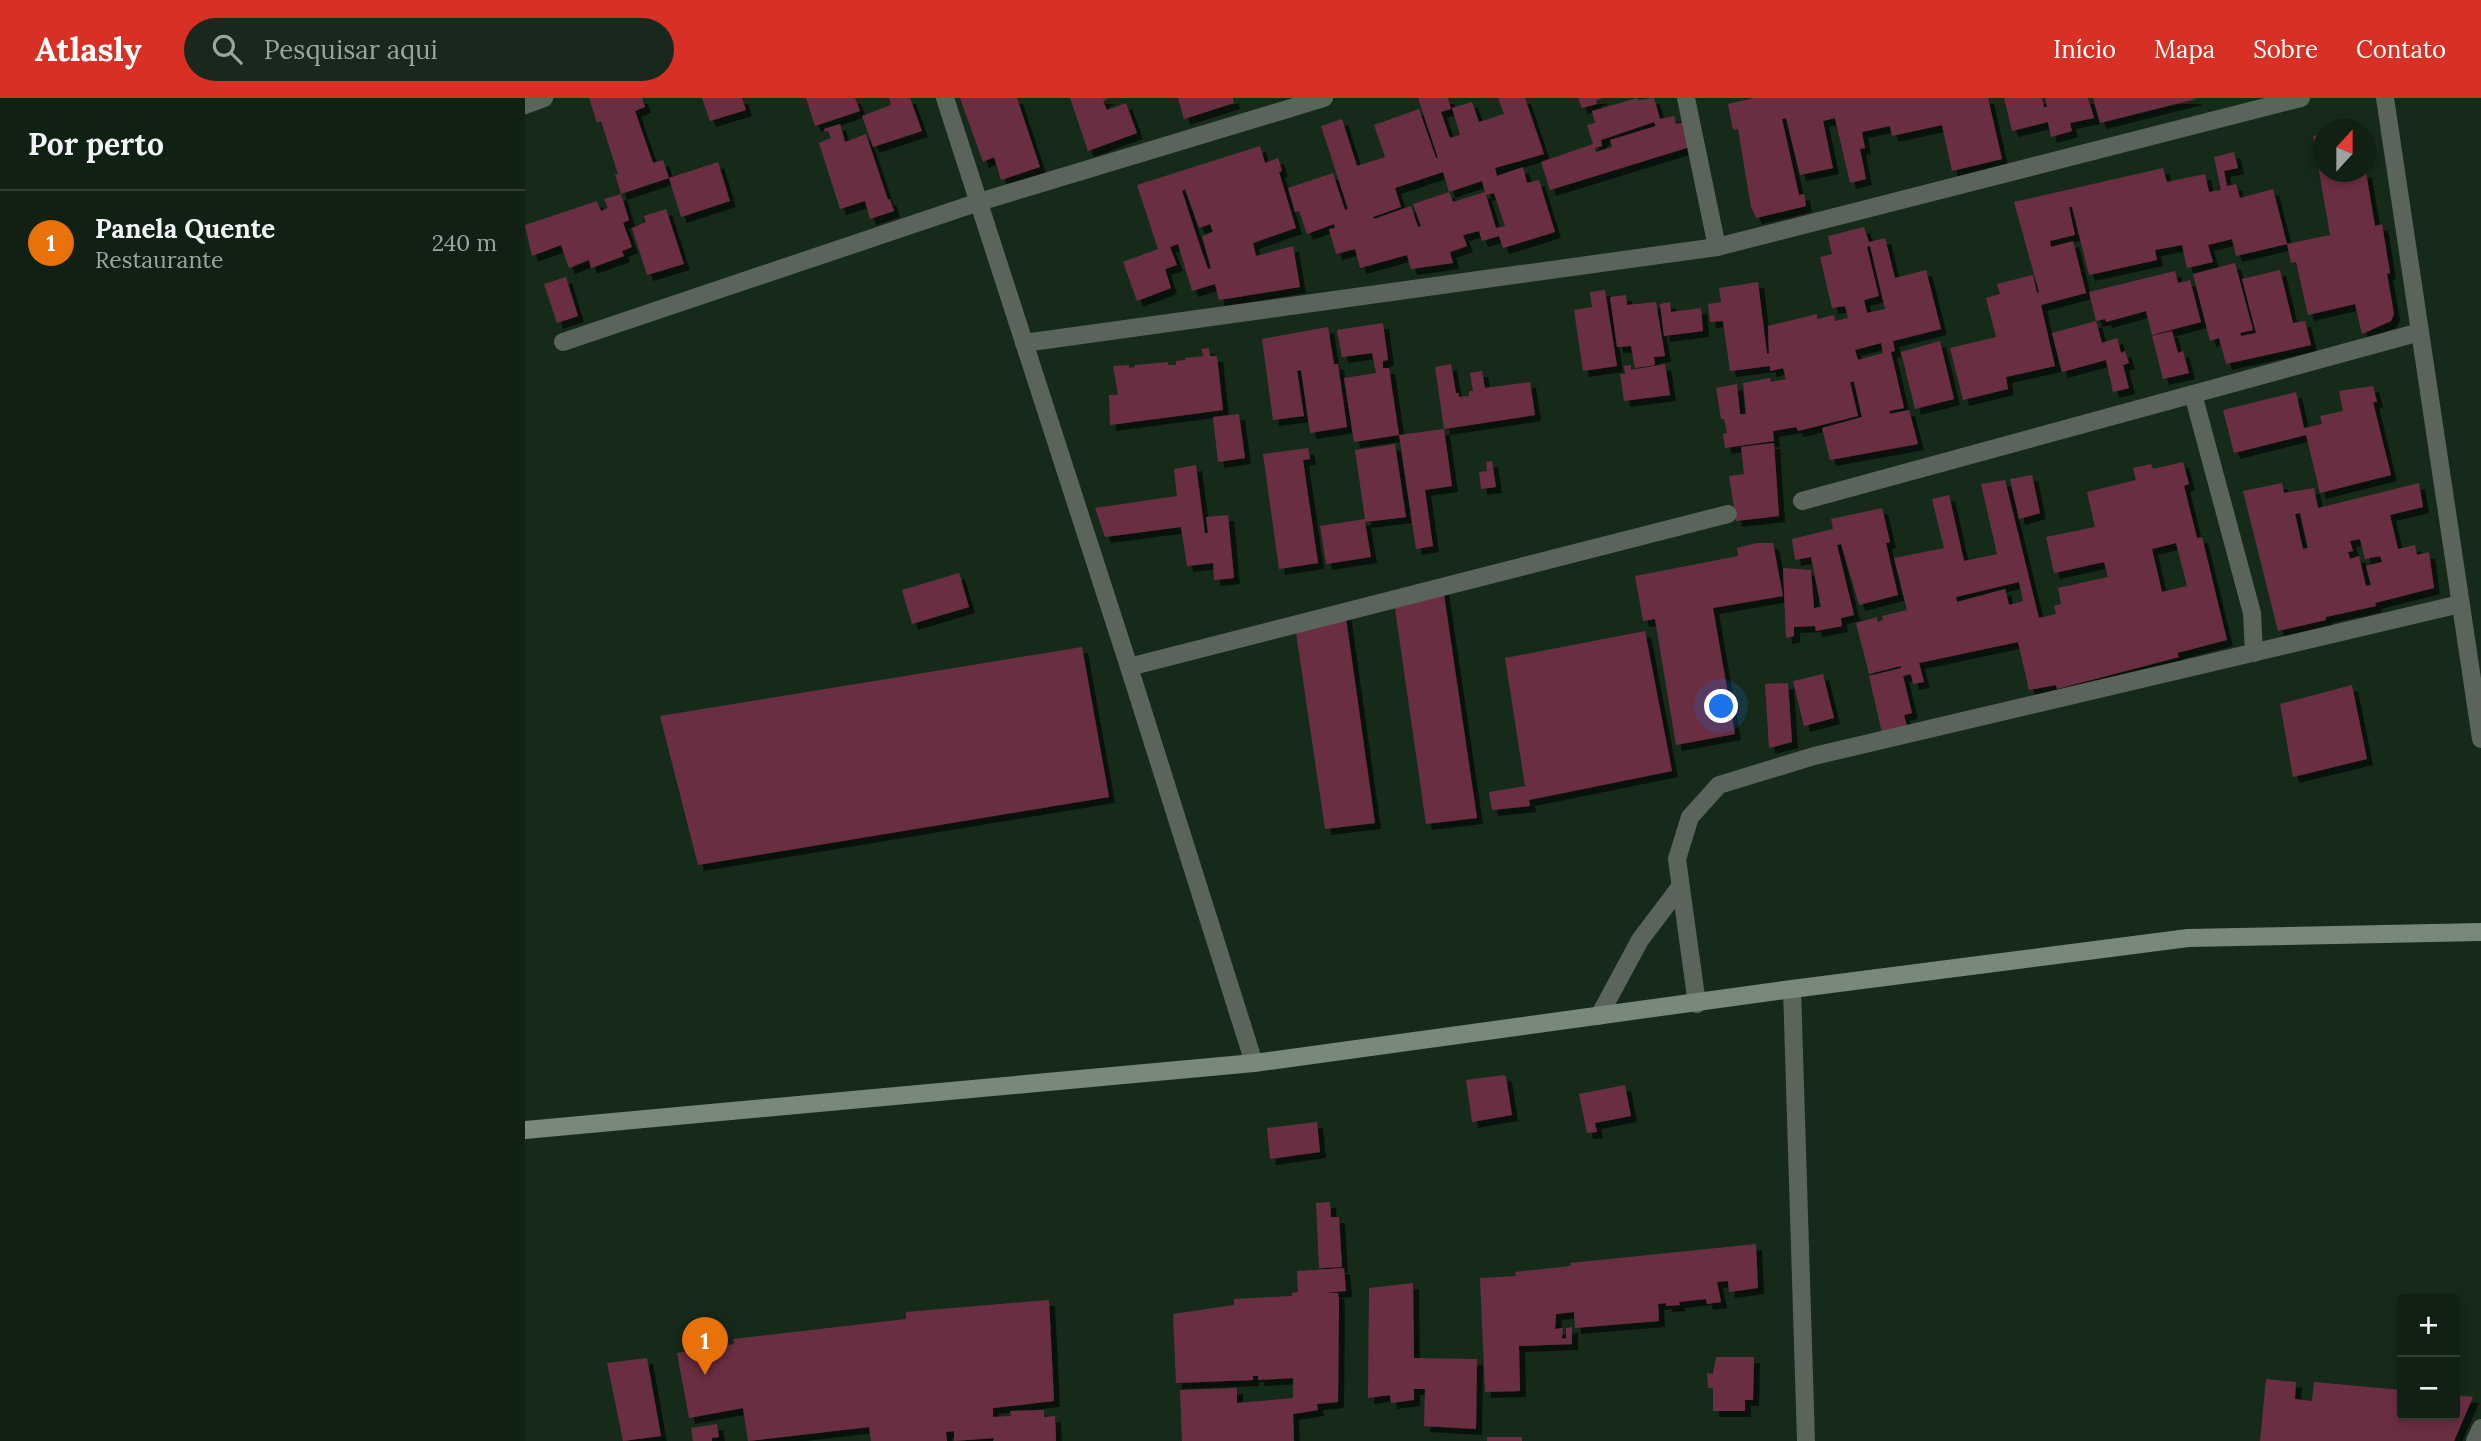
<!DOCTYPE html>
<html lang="pt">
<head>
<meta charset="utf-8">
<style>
	:root { --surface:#102013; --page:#19281c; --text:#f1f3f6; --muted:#9ca3a0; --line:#303e33; --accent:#d93025 }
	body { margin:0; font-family:Lora,serif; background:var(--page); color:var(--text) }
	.controls { position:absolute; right:21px; bottom:21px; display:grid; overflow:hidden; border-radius:7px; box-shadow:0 4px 10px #0003 }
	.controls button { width:63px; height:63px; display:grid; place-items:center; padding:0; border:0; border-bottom:2px solid var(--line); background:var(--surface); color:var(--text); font:35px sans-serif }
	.compass { position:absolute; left:1788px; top:21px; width:63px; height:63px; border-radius:50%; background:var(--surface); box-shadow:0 4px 10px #0003; rotate:21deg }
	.you { position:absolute; left:1197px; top:609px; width:24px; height:24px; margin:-18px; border:5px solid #fff; border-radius:50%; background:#1a73e8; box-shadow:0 0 0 10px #1a73e833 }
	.badge { display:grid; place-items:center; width:46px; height:46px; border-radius:50%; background:var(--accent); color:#fff; font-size:23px; font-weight:700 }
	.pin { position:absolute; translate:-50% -58px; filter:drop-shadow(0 2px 4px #0008) }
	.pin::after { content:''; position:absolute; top:37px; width:24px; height:21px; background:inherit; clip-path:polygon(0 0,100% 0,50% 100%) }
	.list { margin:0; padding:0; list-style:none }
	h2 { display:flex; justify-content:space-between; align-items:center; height:91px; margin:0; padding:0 28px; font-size:30px }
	h2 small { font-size:23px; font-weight:400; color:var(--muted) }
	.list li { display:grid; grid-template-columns:46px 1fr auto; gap:21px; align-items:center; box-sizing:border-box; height:105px; padding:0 28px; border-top:2px solid var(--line) }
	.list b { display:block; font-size:26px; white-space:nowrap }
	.list p { margin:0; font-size:23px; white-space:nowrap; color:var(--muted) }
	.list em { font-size:23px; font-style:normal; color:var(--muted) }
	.icon { flex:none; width:38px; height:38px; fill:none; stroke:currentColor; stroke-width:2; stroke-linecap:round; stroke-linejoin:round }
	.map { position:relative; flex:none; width:1956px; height:1343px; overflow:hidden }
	header { display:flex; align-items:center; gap:42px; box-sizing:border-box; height:98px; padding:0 35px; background:var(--accent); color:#fff }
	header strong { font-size:33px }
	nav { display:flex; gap:38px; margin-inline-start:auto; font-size:24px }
	.search { width:490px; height:63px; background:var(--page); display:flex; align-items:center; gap:18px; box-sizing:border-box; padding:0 24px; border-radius:38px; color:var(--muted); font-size:26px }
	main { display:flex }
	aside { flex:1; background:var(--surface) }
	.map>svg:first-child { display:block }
	.building { fill:#6b2f43; fill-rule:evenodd; filter:url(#shadow) }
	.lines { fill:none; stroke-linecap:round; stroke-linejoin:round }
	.minor { stroke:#5a645b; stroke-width:18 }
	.tertiary { stroke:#5a645b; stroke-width:18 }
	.secondary { stroke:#78887a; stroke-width:18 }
</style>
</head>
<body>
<header>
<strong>Atlasly</strong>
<div class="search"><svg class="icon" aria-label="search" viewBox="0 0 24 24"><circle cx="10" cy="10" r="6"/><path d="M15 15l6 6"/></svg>Pesquisar aqui</div>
<nav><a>Início</a><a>Mapa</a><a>Sobre</a><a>Contato</a></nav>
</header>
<main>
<aside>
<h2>Por perto<small></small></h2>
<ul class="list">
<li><span class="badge" style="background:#e8710a">1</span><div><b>Panela Quente</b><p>Restaurante</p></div><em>240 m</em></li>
</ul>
</aside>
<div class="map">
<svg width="1956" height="1343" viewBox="0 0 1956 1343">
	<defs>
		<filter id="shadow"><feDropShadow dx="6" dy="6" stdDeviation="0" flood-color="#0009"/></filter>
	</defs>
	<rect width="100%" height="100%" fill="#152a19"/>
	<g class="building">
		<polygon points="64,0 117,0 120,9 110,13 128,65 138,62 144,80 96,96 90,76 93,76 76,23 72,25"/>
		<polygon points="177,0 217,0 221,12 185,23"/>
		<polygon points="281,0 330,0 335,13 290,28"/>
		<polygon points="364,0 385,0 397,33 348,49 337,18 366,7"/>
		<polygon points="435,0 492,0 515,69 476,82 469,59 458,64"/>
		<polygon points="545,0 584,0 578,3 582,12 601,5 612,35 563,53"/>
		<polygon points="653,0 708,0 709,5 659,21"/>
		<path d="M893,0h30l3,11 -10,3 9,26 10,-3 -8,-27 20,-6 7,20 25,-8 -6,-16h27l19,56 -49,14 2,8 26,-9 4,16 12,-3 16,52 -52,16 -4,-12 -17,5 -3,-10 -16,4 4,11 -17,6 3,11 -42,6 -4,-14 -47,13 -5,-19 -19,5 -7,-25 6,-1 -1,-4 -27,10 -8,-23 -4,1 -7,-24 45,-15 12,37 3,-1 -27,-83 21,-7 15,47 28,-9 -11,-32 45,-16 17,49h2zM918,74l6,20 -36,12 8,22 -3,1 -7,-21 -37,13 -1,-2 28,-10 -6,-19zM957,83l3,11 -32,10 -4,-10zM969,95l11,33 -9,2 -10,-33z"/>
		<polygon points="1053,0 1076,0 1076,1 1071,2 1072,6 1057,10"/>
		<path d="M1112,0l2,2 15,-2 6,21 14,-3 2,8 9,-2 5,25 -140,43 -9,-28 52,-18 -6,-19 8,-2 -3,-12zM1129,24l2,4 -46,14 2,7 -16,5 -1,-4 7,-2 -1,-6z"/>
		<polygon points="1229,0 1463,0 1477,61 1427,73 1417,27 1367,38 1365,28 1337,34 1340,50 1335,51 1341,81 1325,85 1310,20 1298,23 1308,70 1275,77 1261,20 1257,21 1274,97 1279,96 1281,108 1231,120 1226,109 1213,31 1208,32 1203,6"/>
		<polygon points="1479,0 1517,0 1519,9 1522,9 1520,0 1563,0 1569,20 1545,25 1547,33 1526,39 1523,24 1487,33"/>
		<polygon points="1568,0 1670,0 1671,1 1575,25"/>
		<polygon points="315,26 320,44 341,36 363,102 365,101 369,113 345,121 340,103 315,111 294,45 306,40 303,33 300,34 299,31"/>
		<polygon points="1798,36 1798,74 1841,74 1850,128 1857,126 1865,175 1862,176 1869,216 1866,223 1837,236 1830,206 1783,217 1771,164 1766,165 1762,146 1711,158 1707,141 1683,147 1688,164 1662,170 1657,147 1630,152 1632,162 1564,177 1547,109 1544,109 1550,137 1525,143 1526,149 1548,143 1561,195 1516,207 1530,268 1481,279 1483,291 1438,302 1425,250 1471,239 1461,200 1475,196 1472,186 1508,177 1512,195 1514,194 1489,104 1638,70 1642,84 1680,76 1684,94 1696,92 1689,59 1709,54 1713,70 1699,73 1702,88 1711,86 1715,100 1748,91 1762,146 1805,137 1788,38"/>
		<path d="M735,48l5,17 13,-5 4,13 -3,1 17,56 -43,15 3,13 37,-10 7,41 -81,13 -4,-16 -23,7 -14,-47 -8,3 7,18 -12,4 6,19 -34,13 -14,-39 35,-13 -21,-64zM660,91l14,39 11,-4 3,8 -11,4 9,32 -3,1 -11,-32 -15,-46z"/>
		<polygon points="193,64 205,103 156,119 144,80"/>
		<polygon points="96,96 104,122 98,125 107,149 97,153 99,158 66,170 64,162 44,170 36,147 7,158 0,127 72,103 76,113 83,110 79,101"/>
		<polygon points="141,111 159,166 122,177 107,130 121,124 119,118"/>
		<path d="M1339,129l5,15 16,-4 10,40 31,-8 15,59 -48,12 2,10 -4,1 13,56 -15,3 1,3 19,-4 9,34 -88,16 -8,-32 40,-11 -8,-35h-4l8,34 -60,15 -2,-4 -23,4 1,10 -49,7 -2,-14 4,-1 -3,-14h-3l-5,-31 21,-4 3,30h6l-3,-31 27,-5 1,4 15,-3 -3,-11 -13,3v-5l-40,5 -7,-50 -13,1 -2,-18 13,-2 -2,-14 39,-6 9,72 2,-1 -1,-27 49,-12v5l17,-4 1,6 13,-3 -3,-12 -13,2 -12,-51 12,-3 -4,-18zM1345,148l15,63 -18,4 -3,-13 15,-4 -12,-49zM1356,245l2,10 -25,7 -3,-10z"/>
		<polygon points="1710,165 1728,232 1715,235 1716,238 1731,235 1717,181 1755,172 1768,225 1780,223 1786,247 1701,266 1694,240 1685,243 1668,176"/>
		<polygon points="1650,173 1653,185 1665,182 1676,224 1627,237 1621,213 1581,224 1580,221 1571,223 1577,245 1592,240 1596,255 1600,253 1604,265 1598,267 1604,290 1588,294 1581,262 1537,274 1527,235 1571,223 1564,194"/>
		<polygon points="41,179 53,218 32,225 19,186"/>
		<polygon points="1080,192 1092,268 1058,273 1049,212 1067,209 1065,194"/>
		<polygon points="1101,197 1102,207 1131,204 1140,258 1129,259 1130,267 1110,270 1106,248 1092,249 1085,199"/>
		<polygon points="1145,204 1146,214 1176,210 1178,233 1139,238 1135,206"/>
		<polygon points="858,225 863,262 858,263 858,270 864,270 874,337 919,331 910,269 926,266 931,295 934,295 934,299 944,298 944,293 948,293 945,275 957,273 960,290 1005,284 1010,317 919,331 927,388 900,392 908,448 891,451 874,337 829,344 819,280 851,275 847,255 817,259 812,232"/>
		<polygon points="803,229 809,266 813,266 822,329 785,335 776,272 772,273 779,318 748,322 737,241"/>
		<polygon points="1647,233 1653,255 1658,253 1664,275 1638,281 1627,238"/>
		<polygon points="1415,243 1429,301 1390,311 1376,254"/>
		<polygon points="684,250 685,258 692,258 698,312 585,327 584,297 593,297 588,268 604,267 604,270 610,269 610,267 643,264 643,267 651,267 651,263 660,262 660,260 679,258 676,251"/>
		<polygon points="1140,266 1145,297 1099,303 1095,276 1100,276 1099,268 1106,267 1106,272"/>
		<polygon points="1848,288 1852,304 1848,304 1866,377 1795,395 1781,337 1709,355 1698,312 1771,294 1779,330 1797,326 1795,318 1818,313 1814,293"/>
		<polygon points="714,316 720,360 693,364 688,319"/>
		<polygon points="1249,345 1254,418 1211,423 1204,378 1219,376 1216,349"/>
		<polygon points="870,346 881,419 840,424 846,459 801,466 795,428 840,421 830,352"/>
		<polygon points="783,350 785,361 778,362 793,465 754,471 738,356"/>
		<polygon points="967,363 971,389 956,391 954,374 962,373 961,364"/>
		<path d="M1658,364l6,22 -5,2 13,52 5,-1 25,103 -50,13 2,4 -122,32 -1,-4 -27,5 -11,-48 -99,21 5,19 -11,2 -2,-10 -8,2 9,37 -8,2 3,11 -25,7 -13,-57 32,-8v-2l-32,8 -13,-51 21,-6 1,5 5,-2 -1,-4 25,-6 -13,-52 50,-10 -12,-49 17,-4 15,66 33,-7 -16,-70 24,-4 34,138 17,-4 -2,-8 7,-2 -3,-16 50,-11 -4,-15 -50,11 -8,-36 49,-10 -8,-35 49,-12 -3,-12 18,-4 2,5zM1651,445l11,43 -25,6 -10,-43zM1494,484l4,19 -14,4 -4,-16 -48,13 -1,-5z"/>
		<polygon points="671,367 680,435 683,435 681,419 703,417 709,480 689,482 688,465 662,468 656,429 580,439 570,410 652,398 649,371"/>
		<polygon points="1507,377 1515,415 1494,421 1485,381"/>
		<path d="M1757,385l2,10 30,-5 4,20 101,-25 4,24 -33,8 8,34 17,-4 2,10 12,-3 5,36 -59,15 1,3 -50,11v3l-48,11 -35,-140zM1775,415l8,35 -5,1 -8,-35zM1835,441l5,20 15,-3 2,6 -16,4 5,19 -5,1 -7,-30 -9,3 -2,-7 5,-1 -3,-10z"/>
		<polygon points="1357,410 1365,444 1361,445 1373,497 1334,507 1316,446 1312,447 1329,517 1316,520 1317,528 1291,533 1290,528 1269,529 1269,538 1261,540 1258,470 1286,472 1289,510 1296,509 1286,459 1270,462 1267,441 1308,431 1306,421"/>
		<polygon points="1232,445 1248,445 1258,498 1188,510 1210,636 1151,647 1130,521 1118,523 1110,478 1213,458 1212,450"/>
		<polygon points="434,475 444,509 387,526 377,492"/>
		<polygon points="918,490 952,720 901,726 868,497"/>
		<polygon points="820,513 850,725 800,731 770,528"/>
		<polygon points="1120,533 1147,673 1004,702 1005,708 967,712 964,694 1000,688 980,560"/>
		<polygon points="557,549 584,699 173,767 135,618"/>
		<polygon points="1298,576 1309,620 1279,628 1268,583"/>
		<polygon points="1263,585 1267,644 1244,650 1240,586"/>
		<polygon points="1827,587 1842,661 1768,679 1755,606"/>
		<polygon points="979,977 981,979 987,1017 947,1024 941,982"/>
		<polygon points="1100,987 1106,1018 1070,1025 1072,1034 1062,1035 1054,996"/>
		<polygon points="792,1024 795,1054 745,1061 742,1030"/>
		<polygon points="805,1104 806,1119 814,1119 817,1169 794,1170 791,1105"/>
		<polygon points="1231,1146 1233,1190 1204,1194 1203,1183 1192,1184 1196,1204 1182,1206 1181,1201 1154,1204 1155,1207 1141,1208 1141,1205 1133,1206 1134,1223 1050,1230 1049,1214 1031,1216 1030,1231 1038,1230 1037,1241 1041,1240 1041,1230 1047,1229 1047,1246 994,1248 995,1293 960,1294 955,1180 991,1178 990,1174 1046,1168 1045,1165"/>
		<polygon points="819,1170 821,1193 799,1195 813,1195 814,1202 813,1304 792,1306 793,1312 768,1316 769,1343 657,1343 655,1292 712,1290 712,1305 768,1300 768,1280 733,1282 733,1278 728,1278 728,1282 651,1285 648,1216 709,1207 709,1201 767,1198 767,1195 773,1194 772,1173"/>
		<polygon points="888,1185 889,1260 952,1261 951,1331 899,1328 900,1291 889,1291 889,1302 866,1305 865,1297 843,1300 844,1190"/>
		<polygon points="524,1202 529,1303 468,1310 468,1319 486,1318 485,1313 519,1312 519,1319 530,1318 531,1343 468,1343 469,1340 429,1343 429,1333 421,1334 422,1343 346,1343 344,1329 223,1343 218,1310 164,1320 152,1255 209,1246 208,1241 381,1221 381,1214"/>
		<polygon points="1191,1259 1229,1259 1228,1302 1220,1302 1220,1313 1188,1313 1188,1290 1183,1290 1182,1275 1188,1276"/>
		<polygon points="122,1260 136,1338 98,1343 82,1265"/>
		<polygon points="1741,1281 1771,1284 1770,1301 1787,1303 1789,1284 1877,1292 1877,1317 1930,1317 1930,1297 1948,1299 1929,1343 1735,1343"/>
		<polygon points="192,1326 194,1339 187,1340 187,1343 168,1343 166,1330"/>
		<rect x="962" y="1339" width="35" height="4"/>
	</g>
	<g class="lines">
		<g class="minor">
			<polyline points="420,0 604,569 729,965"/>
			<polyline points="1161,0 1192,149"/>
			<polyline points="1860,0 1956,641"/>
			<polyline points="0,7 19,0"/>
			<polyline points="38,244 454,104 799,0"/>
			<polyline points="499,245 1192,149 1776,0"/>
			<polyline points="1668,296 1727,515 1729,555"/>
			<polyline points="1277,403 1895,234"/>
			<polyline points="604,569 1203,416"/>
			<polyline points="1172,906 1152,761 1165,719 1194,687 1289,658 1935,506"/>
			<polyline points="1074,918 1115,842 1155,789"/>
			<polyline points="1950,1343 1956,1330"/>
		</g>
		<polyline class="tertiary" points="1267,891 1281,1343"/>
		<polyline class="secondary" points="0,1032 729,965 1267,891 1663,840 1956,834"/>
	</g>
</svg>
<div class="controls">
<button>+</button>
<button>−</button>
</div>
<svg class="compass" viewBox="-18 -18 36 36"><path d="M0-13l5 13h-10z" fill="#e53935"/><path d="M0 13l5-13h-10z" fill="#9ca3a0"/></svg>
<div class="you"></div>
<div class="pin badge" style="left:180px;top:1277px;background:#e8710a">1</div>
</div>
</main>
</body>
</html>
